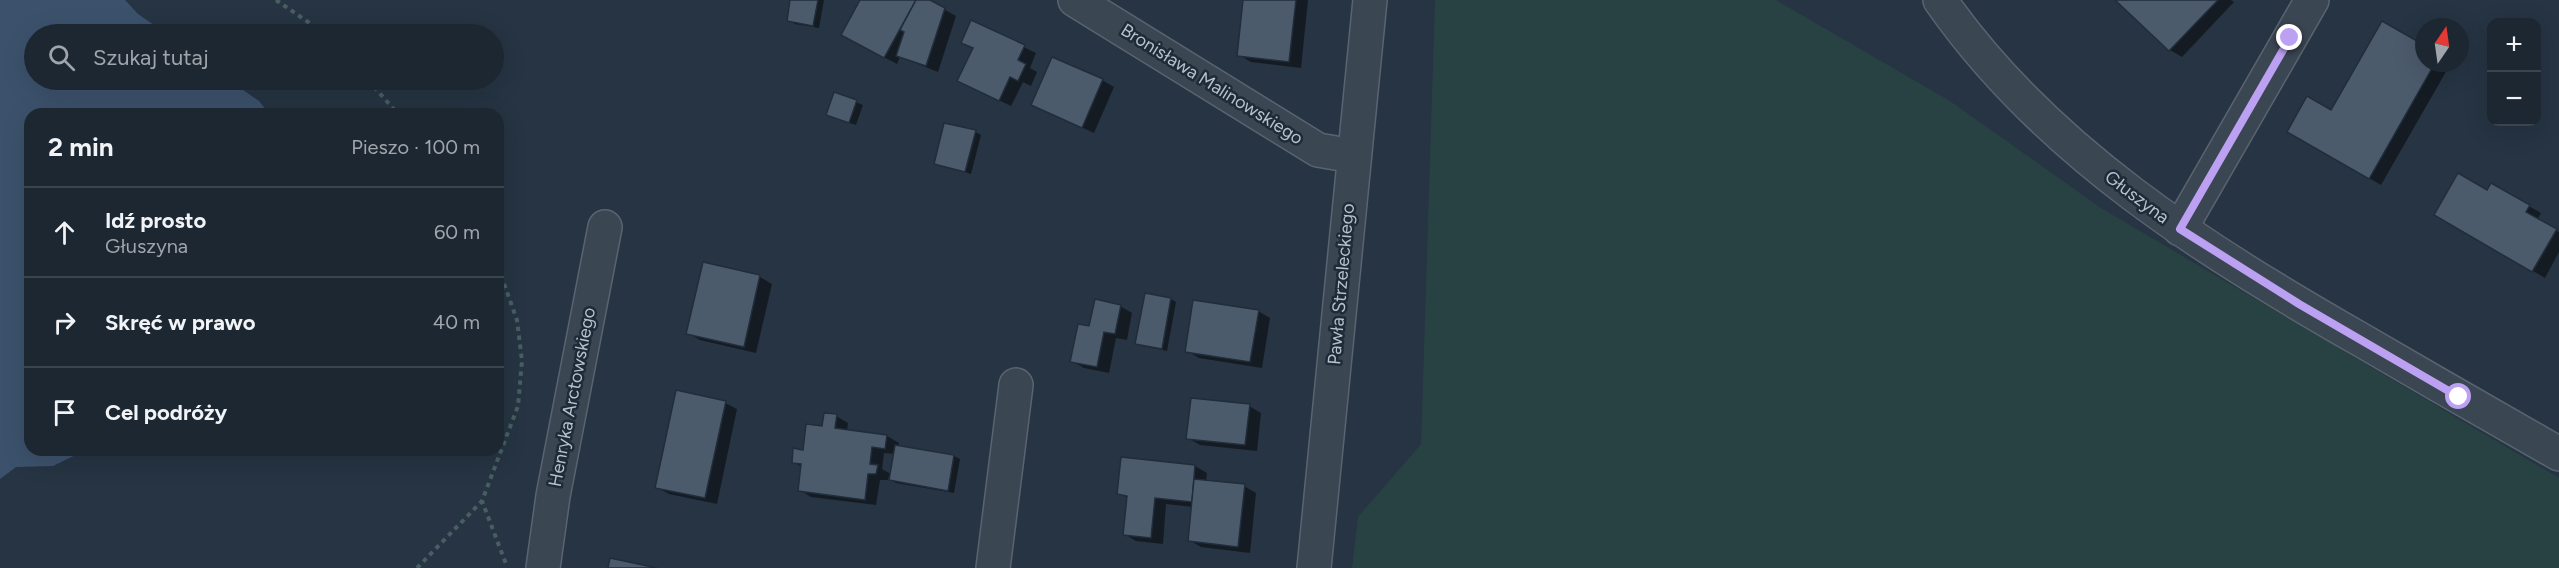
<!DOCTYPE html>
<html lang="pl">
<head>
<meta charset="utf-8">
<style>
	:root { --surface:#1c2732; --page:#252f3a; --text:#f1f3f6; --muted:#a0a5ac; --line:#3a444d }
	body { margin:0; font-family:Figtree,sans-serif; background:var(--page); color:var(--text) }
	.controls { position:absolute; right:18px; top:18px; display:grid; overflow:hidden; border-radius:12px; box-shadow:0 6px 24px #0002 }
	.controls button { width:54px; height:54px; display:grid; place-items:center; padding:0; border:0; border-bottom:2px solid var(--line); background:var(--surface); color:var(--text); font:30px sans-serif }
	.compass { position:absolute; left:2415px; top:18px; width:54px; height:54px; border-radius:50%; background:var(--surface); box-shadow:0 6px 24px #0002; rotate:13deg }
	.stop { position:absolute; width:18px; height:18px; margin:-14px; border:4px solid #bca0f2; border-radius:50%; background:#fff }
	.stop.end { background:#bca0f2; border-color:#fff; box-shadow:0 2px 6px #0008 }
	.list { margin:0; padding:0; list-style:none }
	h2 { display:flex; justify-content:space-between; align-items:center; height:78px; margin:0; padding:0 24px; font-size:26px }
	h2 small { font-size:20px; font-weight:400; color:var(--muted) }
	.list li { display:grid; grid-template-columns:39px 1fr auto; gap:18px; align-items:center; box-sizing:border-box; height:90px; padding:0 24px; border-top:2px solid var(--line) }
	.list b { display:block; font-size:22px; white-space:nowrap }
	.list p { margin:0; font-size:20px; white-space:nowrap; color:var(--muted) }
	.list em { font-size:20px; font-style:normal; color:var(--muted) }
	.icon { flex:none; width:33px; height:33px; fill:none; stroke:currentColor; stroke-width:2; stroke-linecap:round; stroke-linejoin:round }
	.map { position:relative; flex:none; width:2559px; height:568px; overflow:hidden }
	.search { position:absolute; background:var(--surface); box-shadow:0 6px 24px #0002; left:24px; top:24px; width:480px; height:66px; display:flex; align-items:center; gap:15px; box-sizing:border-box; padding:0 21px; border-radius:33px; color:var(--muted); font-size:22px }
	.panel { position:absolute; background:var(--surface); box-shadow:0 6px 24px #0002; left:24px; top:108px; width:480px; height:348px; border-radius:18px }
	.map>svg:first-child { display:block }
	.green { fill:#284244 }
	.water { fill:#3c526c }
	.shadow { fill:#0007; fill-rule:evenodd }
	.building { fill:#4c5b6c; stroke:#212d3a; stroke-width:1.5 }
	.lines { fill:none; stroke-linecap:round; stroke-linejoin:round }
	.minor-casing { stroke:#596470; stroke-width:36 }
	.path { stroke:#475f61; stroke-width:4; stroke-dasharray:4.5 4.5; stroke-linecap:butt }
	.minor { stroke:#3b4653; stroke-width:33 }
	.route { stroke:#bca0f2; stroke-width:8 }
	.labels { text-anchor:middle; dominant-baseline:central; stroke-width:5; stroke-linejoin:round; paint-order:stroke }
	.street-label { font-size:18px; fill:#b8c1cd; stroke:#1f2b38 }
</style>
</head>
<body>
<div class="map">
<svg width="2559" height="568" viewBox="0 0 2559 568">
	<rect width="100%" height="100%" fill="#263443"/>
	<polygon class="green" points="1435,0 1776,0 1950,101 2101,208 2559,478 2559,568 1352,568 1358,517 1421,444"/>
	<polygon class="water" points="0,0 125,0 138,14 167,34 34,34 34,80 229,80 259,101 269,114 30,114 30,450 86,450 53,466 16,467 0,479"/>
	<g class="shadow">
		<polygon points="792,0 824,0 819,28 795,24 789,20"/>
		<polygon points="862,0 927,0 956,16 938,72 900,57 897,64 855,42"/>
		<polygon points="1245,0 1308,0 1301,68 1251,62 1239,55"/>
		<polygon points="2118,0 2231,0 2234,2 2182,57 2170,50"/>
		<polygon points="972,22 1036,53 1030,68 1037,72 1031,86 1023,82 1011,106 971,87 974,49"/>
		<polygon points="2424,47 2424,63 2451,63 2381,185 2289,131 2332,112"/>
		<polygon points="1102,80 1114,87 1094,133 1033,105"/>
		<polygon points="835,94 863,105 856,125 834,118"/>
		<polygon points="975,132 981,135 971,174 936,163"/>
		<polygon points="2492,185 2541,213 2537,220 2559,232 2559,252 2545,278 2436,214 2488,192"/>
		<polygon points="704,264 760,277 772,284 756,353 700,340 688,333"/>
		<polygon points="1171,299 1176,302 1167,351 1143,346 1137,343"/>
		<polygon points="1120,306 1132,313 1127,340 1116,338 1109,373 1084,368 1072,361 1090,328"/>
		<polygon points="1258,311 1270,318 1262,368 1199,358 1187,351"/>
		<polygon points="725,403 737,409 717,504 669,494 657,487"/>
		<polygon points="1249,406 1261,413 1257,451 1200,445 1188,438"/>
		<path d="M836,416l12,7 -1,8 40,5 12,7 -1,4 56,9 6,3 -6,34 -58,-10 -8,-5v2h-8l-4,25 -65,-8 -11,-7 2,-23 -9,-5zM884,453l11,1 -4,20 -9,-5z"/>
		<polygon points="1122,459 1195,466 1207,473 1206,482 1244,486 1256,493 1250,553 1201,547 1189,540 1193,507 1166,504 1163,544 1136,541 1124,534 1128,498 1119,493"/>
	</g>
	<g class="building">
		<polygon points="790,0 818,0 813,26 787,21"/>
		<polygon points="860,0 916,0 884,58 841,35"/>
		<polygon points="916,0 930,0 945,8 926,66 896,56 904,32 900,30"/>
		<polygon points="1243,0 1296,0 1289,62 1237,56"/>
		<polygon points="2115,0 2218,0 2169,51"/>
		<polygon points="971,20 1025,45 1018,60 1026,64 1018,81 1010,77 999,101 957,81 973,48 961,43"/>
		<polygon points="2382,21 2424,45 2424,63 2435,63 2369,179 2287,132 2307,96 2331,110"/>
		<polygon points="1052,57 1103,79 1082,128 1031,105"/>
		<polygon points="834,92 857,100 849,123 826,115"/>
		<polygon points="944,123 976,130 965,172 934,164"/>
		<polygon points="2458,173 2487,190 2491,183 2530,205 2526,212 2557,229 2532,272 2434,215"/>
		<polygon points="703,262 760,275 744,347 686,334"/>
		<polygon points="1145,293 1171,298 1162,349 1135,344"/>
		<polygon points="1095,299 1121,305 1115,334 1104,332 1097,367 1070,362 1078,324 1089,326"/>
		<polygon points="1193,300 1259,310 1250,362 1185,352"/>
		<polygon points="676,390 726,401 705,498 655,488"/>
		<polygon points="1191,398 1250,404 1245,445 1186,439"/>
		<polygon points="824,413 837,414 835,428 887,435 885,449 872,447 870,464 878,465 876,474 868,474 865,500 798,491 801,464 792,463 793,448 803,450 806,424 822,426"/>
		<polygon points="895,445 954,455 948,491 889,480"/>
		<polygon points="1121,457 1195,465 1192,502 1155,498 1151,538 1123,535 1127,496 1117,494"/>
		<polygon points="1194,479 1245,484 1238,547 1188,541"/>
		<polygon points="610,558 657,568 608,568"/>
	</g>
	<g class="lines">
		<g class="minor-casing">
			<g id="minor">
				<polyline points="1075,0 1318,150 1353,156"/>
				<path d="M1940,0c106,152 266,251 423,341 65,38 131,76 196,113"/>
				<polyline points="2180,229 2312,0"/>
				<polyline points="543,568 553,496 605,227"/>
				<polyline points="993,568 1016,385"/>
				<polyline points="1314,568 1370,0"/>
			</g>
		</g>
		<g class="path">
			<polyline points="276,0 311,24 322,34"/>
			<polyline points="368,80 398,114"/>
			<polyline points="498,267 517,320 522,361 518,406 482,501 506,564"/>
			<polyline points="417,568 482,501"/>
		</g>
		<use href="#minor" class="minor"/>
	</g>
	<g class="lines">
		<polyline class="route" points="2290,38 2180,229 2299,304 2459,397"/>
	</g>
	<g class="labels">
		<g class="street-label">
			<text transform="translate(1212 84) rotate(32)">Bronisława Malinowskiego</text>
			<text transform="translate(2137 197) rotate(37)">Głuszyna</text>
			<text transform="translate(1341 284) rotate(-85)">Pawła Strzeleckiego</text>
			<text transform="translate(572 397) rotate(-79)">Henryka Arctowskiego</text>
		</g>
	</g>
</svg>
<div class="controls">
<button>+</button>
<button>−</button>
</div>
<svg class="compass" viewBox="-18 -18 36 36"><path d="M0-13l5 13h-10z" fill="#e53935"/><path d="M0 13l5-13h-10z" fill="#a0a5ac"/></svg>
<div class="stop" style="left:2459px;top:397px"></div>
<div class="stop end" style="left:2290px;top:38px"></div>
<div class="search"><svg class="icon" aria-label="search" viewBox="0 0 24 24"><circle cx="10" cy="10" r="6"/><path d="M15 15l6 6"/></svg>Szukaj tutaj</div>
<section class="panel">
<h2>2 min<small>Pieszo · 100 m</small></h2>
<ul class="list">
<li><svg class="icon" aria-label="ahead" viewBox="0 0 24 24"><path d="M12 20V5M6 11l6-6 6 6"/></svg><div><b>Idź prosto</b><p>Głuszyna</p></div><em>60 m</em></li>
<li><svg class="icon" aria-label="right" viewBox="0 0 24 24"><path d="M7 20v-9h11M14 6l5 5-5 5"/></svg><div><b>Skręć w prawo</b></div><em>40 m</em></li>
<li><svg class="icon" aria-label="arrive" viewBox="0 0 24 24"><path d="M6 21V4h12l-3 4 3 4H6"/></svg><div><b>Cel podróży</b></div></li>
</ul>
</section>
</div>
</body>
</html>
